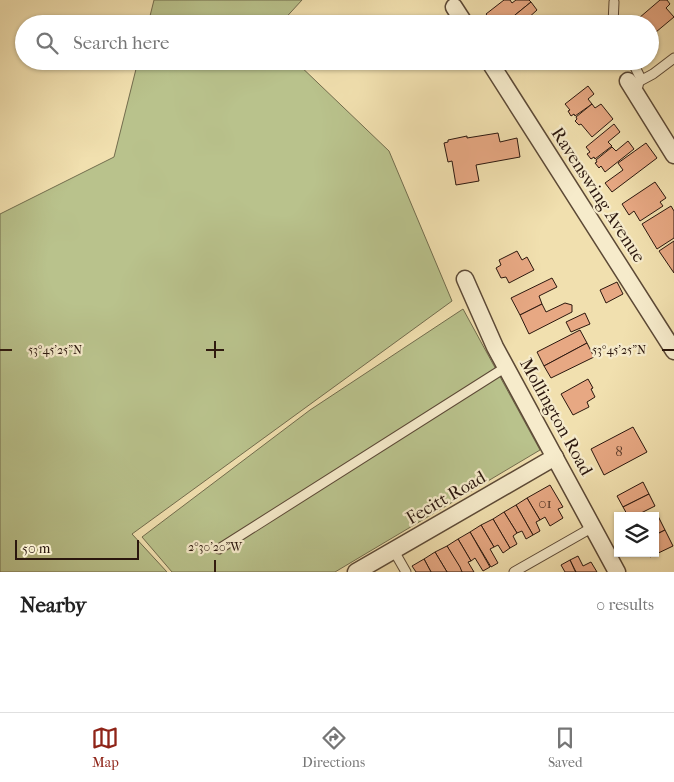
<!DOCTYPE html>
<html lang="en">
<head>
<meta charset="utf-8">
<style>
	:root { --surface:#fff; --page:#f6f6f6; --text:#222; --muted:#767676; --line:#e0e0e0; --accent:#8f2418 }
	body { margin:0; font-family:"IM FELL French Canon",serif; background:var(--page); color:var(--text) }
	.controls { position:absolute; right:15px; bottom:15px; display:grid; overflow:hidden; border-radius:0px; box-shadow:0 1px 4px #0004 }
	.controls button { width:45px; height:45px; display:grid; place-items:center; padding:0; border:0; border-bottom:1px solid var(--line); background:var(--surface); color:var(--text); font:25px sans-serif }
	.scale { position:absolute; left:15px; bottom:12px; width:124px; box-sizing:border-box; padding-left:5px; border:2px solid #2b170e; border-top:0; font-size:14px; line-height:18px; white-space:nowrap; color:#2b170e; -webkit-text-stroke:4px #f6ebcb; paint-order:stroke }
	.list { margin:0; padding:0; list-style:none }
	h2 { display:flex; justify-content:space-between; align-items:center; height:65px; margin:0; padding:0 20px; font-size:21px }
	h2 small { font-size:16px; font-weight:400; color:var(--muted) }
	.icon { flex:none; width:28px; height:28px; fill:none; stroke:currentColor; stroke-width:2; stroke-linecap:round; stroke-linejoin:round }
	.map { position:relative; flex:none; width:674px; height:572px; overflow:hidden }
	.search { position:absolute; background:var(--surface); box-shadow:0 1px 4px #0004; left:15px; right:15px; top:15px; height:55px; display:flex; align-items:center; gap:12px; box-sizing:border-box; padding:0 18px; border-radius:28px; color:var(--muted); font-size:19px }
	.sheet { height:140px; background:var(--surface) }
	nav { display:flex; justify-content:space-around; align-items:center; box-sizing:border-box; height:70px; border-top:1px solid var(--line); background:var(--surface); font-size:14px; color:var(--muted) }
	nav a { display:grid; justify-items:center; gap:2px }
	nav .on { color:var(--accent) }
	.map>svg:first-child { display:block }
	.green { fill:#b9c28c; stroke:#726c4d }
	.building { fill:#e7a883; stroke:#2b170e }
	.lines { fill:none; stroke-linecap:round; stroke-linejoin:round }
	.service-casing { stroke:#5c4936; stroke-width:11 }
	.minor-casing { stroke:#5c4936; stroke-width:19 }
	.service { stroke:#f6ebcb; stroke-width:9 }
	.minor { stroke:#f6ebcb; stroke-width:16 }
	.ticks { fill:none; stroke:#2b170e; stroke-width:2 }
	.labels { text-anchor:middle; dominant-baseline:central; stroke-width:4.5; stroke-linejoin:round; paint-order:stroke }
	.number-label { font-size:15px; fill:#5a3b2b }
	.street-label { font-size:18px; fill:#2b170e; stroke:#f6ebcb }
	.ticks-label { font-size:12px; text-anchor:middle; fill:#2b170e; stroke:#f6ebcb; stroke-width:4.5; stroke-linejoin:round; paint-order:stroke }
</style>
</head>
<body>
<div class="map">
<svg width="674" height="572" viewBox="0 0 674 572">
	<rect width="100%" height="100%" fill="#f1e0af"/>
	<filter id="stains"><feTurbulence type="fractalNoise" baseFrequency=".004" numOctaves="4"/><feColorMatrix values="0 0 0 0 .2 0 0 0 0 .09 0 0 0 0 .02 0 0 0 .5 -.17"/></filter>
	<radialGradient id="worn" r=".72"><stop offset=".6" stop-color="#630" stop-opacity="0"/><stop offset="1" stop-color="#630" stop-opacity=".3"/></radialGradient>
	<g class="green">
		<polygon points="154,0 302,0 280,24 148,24"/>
		<polygon points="138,61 295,61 389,151 452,301 132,534 167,572 0,572 0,214 114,157"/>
		<polygon points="463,309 540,450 335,572 172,572 142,537 310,410"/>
	</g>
	<g class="building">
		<polygon points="504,0 510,0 512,3 516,0 529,0 531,2 504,24 494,24 486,14"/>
		<polygon points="660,0 667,0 670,4 666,8 674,17 650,37 650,24 632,24"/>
		<polygon points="531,2 537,10 526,20 529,24 504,24"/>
		<polygon points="588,86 594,94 588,99 592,104 575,116 574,114 571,116 568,111 570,110 565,104"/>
		<polygon points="592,104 595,108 601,104 613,119 592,137 581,124 579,125 575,121 577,119 576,117"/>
		<polygon points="614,124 620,132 608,142 612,146 595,159 594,157 591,159 587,154 590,152 586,147"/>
		<polygon points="498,133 500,142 517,138 520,157 476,165 479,181 456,185 452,161 448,162 444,143 448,142 448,140 467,136 467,138"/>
		<polygon points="628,141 634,149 605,172 601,166 599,168 595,163 597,162 596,160 612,147 616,151"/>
		<polygon points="646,143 657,158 612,192 605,183 623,170 618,163"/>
		<polygon points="655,182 666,198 660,202 663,206 640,221 634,211 629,215 622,204"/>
		<polygon points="671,206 674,211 674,238 657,249 642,224"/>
		<polygon points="674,241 674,273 659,251"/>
		<polygon points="517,251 522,260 527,257 534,270 509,283 506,277 501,278 496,268 501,265 499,260"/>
		<polygon points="552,278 557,287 539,296 542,304 520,315 511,298"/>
		<polygon points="617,282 623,294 606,303 600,290"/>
		<polygon points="565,303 572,305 572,312 529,334 520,315 542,304 546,312"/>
		<polygon points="585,313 590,324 571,332 566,322"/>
		<polygon points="580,330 587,343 544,366 537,352"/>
		<polygon points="587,343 594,357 551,378 544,366"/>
		<polygon points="588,379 593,388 591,389 595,397 587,402 589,407 573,415 561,394"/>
		<polygon points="633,427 647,452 604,475 591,449"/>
		<polygon points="643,482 649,494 623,507 617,496"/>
		<polygon points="550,485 563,507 558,509 563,518 550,526 545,517 540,520 527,498"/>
		<polygon points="649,494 655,506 635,516 628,516 623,507"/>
		<polygon points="527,498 540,520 536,522 540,531 533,535 516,505"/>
		<polygon points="516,505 533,535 526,539 522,531 517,533 504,512"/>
		<polygon points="504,512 517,533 513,536 517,544 510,548 493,519"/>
		<polygon points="657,514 665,530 655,535 654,516"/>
		<polygon points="493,519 510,548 503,553 498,545 494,547 481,525"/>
		<polygon points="481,525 494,547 490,549 498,563 491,567 470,532"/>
		<polygon points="665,530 673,546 650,557 648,553 655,553 655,535"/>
		<polygon points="470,532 490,567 483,571 475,558 471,561 458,539"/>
		<polygon points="458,539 471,561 468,562 474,572 462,572 447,546"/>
		<polygon points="447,546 460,567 462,572 447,572 435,552"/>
		<polygon points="435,552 447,572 431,572 424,559"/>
		<polygon points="578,556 583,566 591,562 597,572 576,572 570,560"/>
		<polygon points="424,559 431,572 416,572 412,566"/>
		<polygon points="570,560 575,571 576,572 565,572 561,565"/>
	</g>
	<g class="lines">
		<g class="service-casing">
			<g id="service">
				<polyline points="613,24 614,2"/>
				<polyline points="632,61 640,77 638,86"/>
				<polyline points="640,81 653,74 674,58"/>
				<polyline points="219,549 506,367"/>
				<polyline points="394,551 406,572"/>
				<polyline points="514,572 593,527"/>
			</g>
		</g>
		<g class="minor-casing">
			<g id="minor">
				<polyline points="454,7 465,24"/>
				<polyline points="489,61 674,351"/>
				<polyline points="628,81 674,155"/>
				<polyline points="465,279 495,347 617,572"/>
				<polyline points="356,572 555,457"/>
			</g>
		</g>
		<use href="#service" class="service"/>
		<use href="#minor" class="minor"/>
	</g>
	<path class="ticks" d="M215,341v17M0,350h12M206,350h18M662,350h12M215,560v12"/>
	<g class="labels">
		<g class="number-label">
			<text x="619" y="451">8</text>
			<text x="545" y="503">01</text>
		</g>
		<g class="street-label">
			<text transform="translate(598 195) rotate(57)">Ravenswing Avenue</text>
			<text transform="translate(556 417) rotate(61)">Mollington Road</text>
			<text transform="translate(446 498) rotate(-30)">Fecitt Road</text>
		</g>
	</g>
	<g class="ticks-label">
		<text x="55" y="354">53°45'25"N</text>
		<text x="619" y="354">53°45'25"N</text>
		<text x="215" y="551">2°30'20"W</text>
	</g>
	<rect width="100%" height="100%" filter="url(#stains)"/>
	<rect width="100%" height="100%" fill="url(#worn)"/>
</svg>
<div class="controls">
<button><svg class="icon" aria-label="layers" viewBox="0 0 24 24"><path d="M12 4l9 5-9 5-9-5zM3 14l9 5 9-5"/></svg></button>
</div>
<div class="scale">50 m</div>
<div class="search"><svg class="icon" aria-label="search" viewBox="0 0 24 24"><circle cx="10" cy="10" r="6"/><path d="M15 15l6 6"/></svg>Search here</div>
</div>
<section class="sheet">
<h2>Nearby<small>0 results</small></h2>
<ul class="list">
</ul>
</section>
<nav>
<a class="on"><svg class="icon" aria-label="map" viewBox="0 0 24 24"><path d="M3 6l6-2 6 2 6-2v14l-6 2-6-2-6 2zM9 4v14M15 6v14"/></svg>Map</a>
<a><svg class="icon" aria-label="directions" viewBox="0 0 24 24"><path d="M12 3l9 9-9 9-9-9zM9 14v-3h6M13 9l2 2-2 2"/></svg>Directions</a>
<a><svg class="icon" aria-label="saved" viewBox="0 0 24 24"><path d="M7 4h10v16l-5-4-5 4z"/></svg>Saved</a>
</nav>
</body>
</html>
